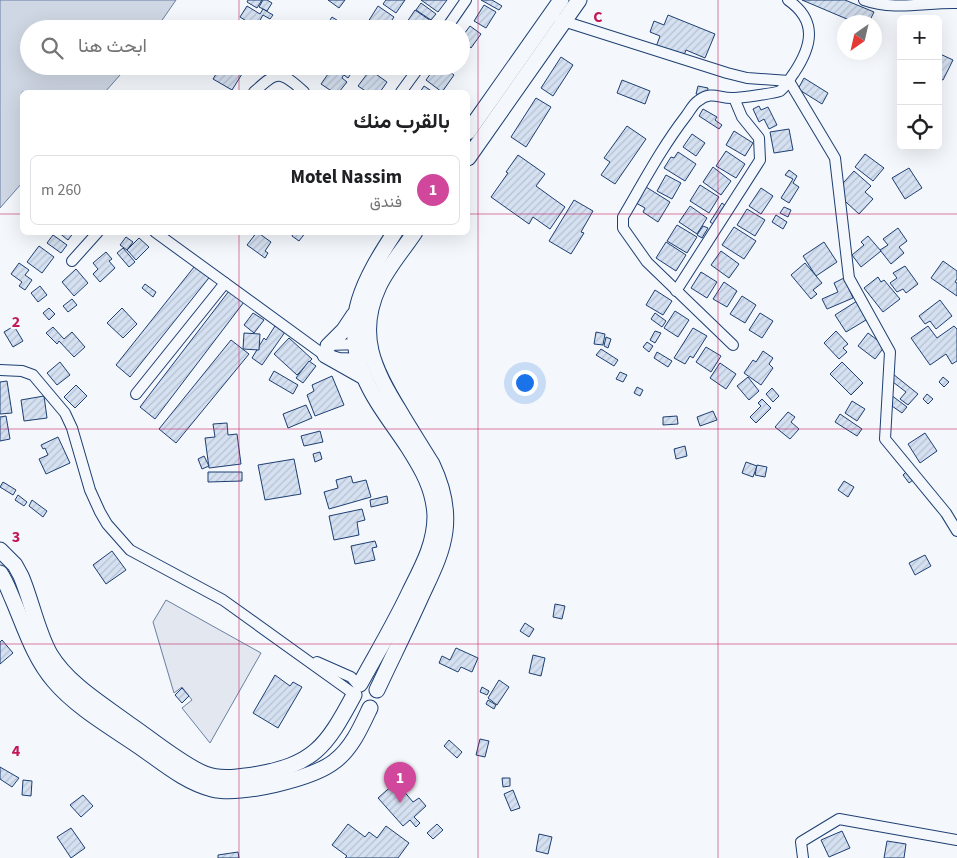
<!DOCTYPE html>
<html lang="ar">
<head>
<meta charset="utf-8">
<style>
	:root { --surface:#fff; --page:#f6f6f6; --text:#202124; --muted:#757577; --line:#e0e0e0; --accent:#c62828 }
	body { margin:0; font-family:"Source Sans 3",Vazirmatn,sans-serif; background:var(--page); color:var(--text); direction:rtl }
	.controls { position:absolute; right:15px; top:15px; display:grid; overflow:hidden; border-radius:8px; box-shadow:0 5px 20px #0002 }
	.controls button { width:45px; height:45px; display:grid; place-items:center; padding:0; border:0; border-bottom:1px solid var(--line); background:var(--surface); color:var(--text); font:25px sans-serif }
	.compass { position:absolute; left:837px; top:15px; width:45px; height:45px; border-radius:50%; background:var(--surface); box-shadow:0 5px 20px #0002; rotate:214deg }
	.you { position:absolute; left:524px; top:382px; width:18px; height:18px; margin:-12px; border:4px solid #fff; border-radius:50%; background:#1a73e8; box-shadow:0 0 0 8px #1a73e833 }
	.badge { display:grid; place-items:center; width:32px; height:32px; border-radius:50%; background:var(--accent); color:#fff; font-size:16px; font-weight:700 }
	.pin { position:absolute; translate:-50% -41px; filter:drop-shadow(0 1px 2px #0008) }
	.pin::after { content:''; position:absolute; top:26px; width:18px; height:15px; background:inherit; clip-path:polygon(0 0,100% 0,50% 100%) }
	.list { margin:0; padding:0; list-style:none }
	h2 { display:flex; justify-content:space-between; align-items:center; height:65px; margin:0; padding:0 20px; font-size:21px }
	h2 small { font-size:16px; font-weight:400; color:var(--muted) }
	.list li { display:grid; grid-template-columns:32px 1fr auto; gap:15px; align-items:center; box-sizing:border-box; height:70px; margin:0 10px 10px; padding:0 10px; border:1px solid var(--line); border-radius:8px }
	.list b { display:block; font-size:19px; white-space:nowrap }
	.list p { margin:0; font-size:16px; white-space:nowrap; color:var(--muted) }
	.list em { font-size:16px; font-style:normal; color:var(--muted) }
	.icon { flex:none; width:28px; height:28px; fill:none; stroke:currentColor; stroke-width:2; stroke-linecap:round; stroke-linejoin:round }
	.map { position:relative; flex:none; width:957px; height:858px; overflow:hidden; direction:ltr }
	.search { position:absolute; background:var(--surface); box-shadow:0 5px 20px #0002; left:20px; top:20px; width:450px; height:55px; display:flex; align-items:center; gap:12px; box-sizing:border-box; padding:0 18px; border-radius:28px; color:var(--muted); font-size:19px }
	.panel { position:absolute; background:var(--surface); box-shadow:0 5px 20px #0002; left:20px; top:90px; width:450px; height:145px; border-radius:8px; direction:rtl }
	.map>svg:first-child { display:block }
	.parking { fill:#e3e8f0; stroke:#687fa3 }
	.water { fill:#cfd7e4; stroke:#687fa3 }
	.building { fill:url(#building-hatch); stroke:#1d3f73 }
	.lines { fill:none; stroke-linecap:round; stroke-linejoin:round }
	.lane-casing { stroke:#1d3f73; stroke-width:7 }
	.street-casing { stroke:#1d3f73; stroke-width:12 }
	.secondary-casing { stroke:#1d3f73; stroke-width:17 }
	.lane { stroke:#f4f7fb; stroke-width:5 }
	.street { stroke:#f4f7fb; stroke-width:10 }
	.secondary { stroke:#f4f7fb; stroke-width:15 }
	.grid { fill:none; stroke:#c2185b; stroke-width:1; stroke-opacity:0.55 }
	.grid-label { font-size:16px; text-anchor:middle; font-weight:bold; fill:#c2185b; stroke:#f4f7fb; stroke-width:4; stroke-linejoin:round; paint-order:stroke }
</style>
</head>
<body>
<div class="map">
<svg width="957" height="858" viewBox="0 0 957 858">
	<defs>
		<pattern id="building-hatch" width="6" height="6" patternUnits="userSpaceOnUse" patternTransform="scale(1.25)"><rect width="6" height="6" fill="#d5e0f0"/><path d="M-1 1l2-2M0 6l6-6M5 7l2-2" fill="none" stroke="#b6c1d1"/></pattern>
	</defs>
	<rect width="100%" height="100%" fill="#f4f7fb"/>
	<polygon class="parking" points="166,600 261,653 210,743 182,708 192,700 182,687 174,693 153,622"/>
	<polygon class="water" points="0,0 176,0 156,29 29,29 29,66 128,66 105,92 22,92 22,183 0,208"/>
	<g class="building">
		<polygon points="248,0 262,0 257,8 247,2"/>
		<polygon points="263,0 267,0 272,3 267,11 259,7"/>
		<polygon points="328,0 345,0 339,8"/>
		<polygon points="386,0 405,0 396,13 383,4"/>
		<polygon points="421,0 447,0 438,12"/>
		<polygon points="481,0 492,0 502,6 499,10"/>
		<polygon points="802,0 845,0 874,12 869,22 854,22"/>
		<polygon points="421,3 436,14 431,20 416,10"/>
		<polygon points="484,5 496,12 486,28 474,21"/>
		<polygon points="247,6 260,14 263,9 273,15 270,19 263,15 256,27 240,17"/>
		<polygon points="378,6 394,17 386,29 371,29 366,25"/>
		<polygon points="415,10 431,21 426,29 416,29 407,22"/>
		<polygon points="668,15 715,34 705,58 686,50 683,58 656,47 660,36 650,32 654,21 664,25"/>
		<polygon points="332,17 340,22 335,29 331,29 326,26"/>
		<polygon points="470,26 481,34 471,48 461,40 461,38"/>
		<polygon points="938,53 953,60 943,80 938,78"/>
		<polygon points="561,57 573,65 553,96 541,88"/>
		<polygon points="221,66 247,66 232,90 213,79"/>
		<polygon points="335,66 356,66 348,78 334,68"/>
		<polygon points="379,66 400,66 395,73 392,71 390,74"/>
		<polygon points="436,66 442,66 454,75 442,92 426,80"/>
		<polygon points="333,67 344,74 342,78 347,82 339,92 333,92 321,84"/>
		<polygon points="370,70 387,82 380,92 377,90 375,92 367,92 358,86"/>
		<polygon points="804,78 828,93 822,104 798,89"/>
		<polygon points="622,80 650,91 645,104 617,93"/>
		<polygon points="424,86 433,92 420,92"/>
		<polygon points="698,86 708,88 707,96 696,94"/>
		<polygon points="536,98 551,107 526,147 511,137"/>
		<polygon points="759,106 761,110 768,107 777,125 769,129 764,119 759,122 753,109"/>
		<polygon points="703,109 717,117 715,120 722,125 719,129 699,116"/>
		<polygon points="627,126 646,139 615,184 601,175 610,162 604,158"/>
		<polygon points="789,129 793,150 774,153 770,132"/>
		<polygon points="734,131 753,143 745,156 726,145"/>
		<polygon points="692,134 705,143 696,156 683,147"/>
		<polygon points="726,151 745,164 736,178 716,166"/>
		<polygon points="678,152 696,164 685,181 664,168 671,157 674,158"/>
		<polygon points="865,154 884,168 873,181 855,167"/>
		<polygon points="518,155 545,174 536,186 565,207 550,229 533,217 529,224 491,197 508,173 506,172"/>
		<polygon points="713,167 731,181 721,195 703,182"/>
		<polygon points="909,168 922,188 905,199 892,178"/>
		<polygon points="789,170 797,176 793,183 799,187 789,203 781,198 793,179 785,175"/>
		<polygon points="854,171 871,186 865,192 873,199 859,214 835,192"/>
		<polygon points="666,175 681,183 672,199 657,191"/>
		<polygon points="700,185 719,197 709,213 690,201"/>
		<polygon points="646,187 670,202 658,222 643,212 645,208 636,203"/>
		<polygon points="761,188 773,196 761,214 749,206"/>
		<polygon points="574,200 593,211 581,232 584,233 571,254 549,241"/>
		<polygon points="722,203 727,207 715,225 710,222"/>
		<polygon points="690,206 707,218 697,234 679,222"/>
		<polygon points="784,207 791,210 788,217 780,213"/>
		<polygon points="747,209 765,220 755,236 737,225"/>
		<polygon points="776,215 787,222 783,229 772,222"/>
		<polygon points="677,225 697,237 687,253 667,241"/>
		<polygon points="703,226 708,228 702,238 697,235"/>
		<polygon points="734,227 756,241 744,259 722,245"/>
		<polygon points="898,228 907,241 899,247 904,253 891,264 880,250 888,245 883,239"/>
		<polygon points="58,232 74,232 68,240"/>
		<polygon points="257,232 271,242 265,251 268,253 265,258 247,245"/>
		<polygon points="294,232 306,232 299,241 292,236"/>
		<polygon points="53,235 67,245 61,253 47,243"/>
		<polygon points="868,236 881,251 861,267 852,255 864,245 861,242"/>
		<polygon points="126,237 133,242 127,250 120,245"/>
		<polygon points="139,238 149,247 136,260 127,250"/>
		<polygon points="666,242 686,255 676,271 656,258"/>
		<polygon points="824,242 837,262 816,276 803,256"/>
		<polygon points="39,246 54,257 42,273 27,262"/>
		<polygon points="123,248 135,262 129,267 117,253"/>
		<polygon points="721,251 739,264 729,278 711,265"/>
		<polygon points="106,252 112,259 109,261 115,268 100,282 93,274 98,269 93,263"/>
		<polygon points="943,261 957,271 957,279 955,282 957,283 957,296 931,278"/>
		<polygon points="198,262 212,274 130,377 116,365"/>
		<polygon points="19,263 29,270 25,275 32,280 25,290 19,286 22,282 11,274"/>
		<polygon points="805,263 822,283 813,290 817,294 811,299 791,275"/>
		<polygon points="905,266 918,284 906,293 903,289 897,292 890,283 897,278 893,273"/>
		<polygon points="76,269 88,283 74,296 62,282"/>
		<polygon points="701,272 717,282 707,298 691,288"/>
		<polygon points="878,277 881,282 884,280 900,299 883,312 864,288"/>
		<polygon points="844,278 853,298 827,309 822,299 838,292 834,283"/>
		<polygon points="724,282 737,291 727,307 713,299"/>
		<polygon points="145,284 156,292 153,297 142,288"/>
		<polygon points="40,286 47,295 38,302 31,293"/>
		<polygon points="655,290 672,301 663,315 646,305"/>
		<polygon points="229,291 244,302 155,419 140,407"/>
		<polygon points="742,296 756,305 745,323 730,314"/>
		<polygon points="72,299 77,305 68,312 63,306"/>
		<polygon points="940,300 952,316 936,329 930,321 925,324 919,316"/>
		<polygon points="857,301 871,317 846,332 835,315"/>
		<polygon points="49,308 55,314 49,320 43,313"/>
		<polygon points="122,308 137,324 123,338 107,323"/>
		<polygon points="675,311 689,320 678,337 664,328"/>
		<polygon points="253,313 264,320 254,333 244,325"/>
		<polygon points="655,313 666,321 662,327 651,319"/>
		<polygon points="760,313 773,321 762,338 749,330"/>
		<polygon points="14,326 23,341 13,347 4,332"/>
		<polygon points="275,326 285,332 262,365 252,358 264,338 266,340"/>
		<polygon points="928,326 937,338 954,326 957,329 957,361 952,364 946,354 930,365 911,338"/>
		<polygon points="53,327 64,339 72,332 85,347 74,357 59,341 57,344 46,333"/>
		<polygon points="693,328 707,336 693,358 690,356 685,364 674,358"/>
		<polygon points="655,331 661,333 655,343 650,340"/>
		<polygon points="836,331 848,344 843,348 847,352 839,359 824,343"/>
		<polygon points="596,332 605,334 603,345 594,344"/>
		<polygon points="244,333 260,334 259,350 243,349"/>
		<polygon points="868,333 885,346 875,359 858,346"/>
		<polygon points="606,337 611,339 608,348 604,346"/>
		<polygon points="289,338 312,359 297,375 274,354"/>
		<polygon points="231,340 249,354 176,443 159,429"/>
		<polygon points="647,342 653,346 649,352 643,347"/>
		<polygon points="706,347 721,356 711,372 696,362"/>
		<polygon points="601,349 618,360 614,366 596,355"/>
		<polygon points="763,351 773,358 769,364 773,368 761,385 744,373 753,360 756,362"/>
		<polygon points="657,352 672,361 668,367 654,358"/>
		<polygon points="309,361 316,366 303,383 296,378"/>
		<polygon points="60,362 70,375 57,385 47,373"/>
		<polygon points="842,362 863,383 851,395 830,374"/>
		<polygon points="720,363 736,374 726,389 710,378"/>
		<polygon points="274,371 298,385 293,394 269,380"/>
		<polygon points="620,372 627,375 623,382 616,379"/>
		<polygon points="893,374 918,394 908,405 900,399 906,392 889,379"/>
		<polygon points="332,376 344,405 315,416 307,395 314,391 312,385"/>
		<polygon points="748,377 759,391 749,400 737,386"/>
		<polygon points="943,377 949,382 944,387 939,382"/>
		<polygon points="7,381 12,413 0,414 0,382"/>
		<polygon points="76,385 87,396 75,408 64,397"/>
		<polygon points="637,387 643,390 640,396 634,393"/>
		<polygon points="772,388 779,396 773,402 766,394"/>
		<polygon points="927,394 933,399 928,404 923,399"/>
		<polygon points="891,395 907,407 902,413 892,406"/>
		<polygon points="44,396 47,418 24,421 21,400"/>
		<polygon points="762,399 771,408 756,423 750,417 761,406 758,403"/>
		<polygon points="852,401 865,409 857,421 845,413"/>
		<polygon points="306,405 312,418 288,428 283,414"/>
		<polygon points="713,411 717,420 700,426 697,417"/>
		<polygon points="788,412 795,417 791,422 799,429 790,439 775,427"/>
		<polygon points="840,414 862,429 857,436 835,422"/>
		<polygon points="6,416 10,439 0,441 0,417"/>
		<polygon points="677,416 678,424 663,425 663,417"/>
		<polygon points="227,423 228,435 237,434 241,464 209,468 205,438 215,437 213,424"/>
		<polygon points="320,431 323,442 304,446 301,436"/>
		<polygon points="925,433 937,451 920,463 908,444"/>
		<polygon points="58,437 70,463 46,474 39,459 48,455 45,448 43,449 41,445"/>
		<polygon points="685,446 687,456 676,459 674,449"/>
		<polygon points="320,452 322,459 315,462 313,454"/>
		<polygon points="204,456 209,466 202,469 198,459"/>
		<polygon points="294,459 301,494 265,500 258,465"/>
		<polygon points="746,462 757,466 753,477 742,473"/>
		<polygon points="757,465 767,467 765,477 755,475"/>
		<polygon points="910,468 917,477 909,483 903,475"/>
		<polygon points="208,472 242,472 242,481 208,482"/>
		<polygon points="351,476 353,483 366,480 371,497 329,509 324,492 338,488 336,480"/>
		<polygon points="844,481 854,487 848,497 838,490"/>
		<polygon points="3,482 16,490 13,495 0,487"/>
		<polygon points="18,495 27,502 24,506 15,500"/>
		<polygon points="387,496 388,503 371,507 370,500"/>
		<polygon points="32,500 47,511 43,517 29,506"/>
		<polygon points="362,509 365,520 357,522 359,535 334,540 329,516"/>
		<polygon points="375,541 377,547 372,548 375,560 355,564 351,546"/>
		<polygon points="112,551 126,570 106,584 93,565"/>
		<polygon points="925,555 931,566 915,575 909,563"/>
		<polygon points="555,604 565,606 562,619 553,617"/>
		<polygon points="525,623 534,629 529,637 520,631"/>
		<polygon points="2,640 13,653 0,664 0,642"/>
		<polygon points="456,648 478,658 472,672 461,667 458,672 439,663 442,656 450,660"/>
		<polygon points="533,655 545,658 541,676 529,673"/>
		<polygon points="275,675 290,686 293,682 302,687 278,728 253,713"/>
		<polygon points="499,680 509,687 497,705 488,698"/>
		<polygon points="482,687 489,691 487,695 480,692"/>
		<polygon points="182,688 189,696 182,703 175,695"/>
		<polygon points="488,700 496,705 494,709 486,704"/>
		<polygon points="480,739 489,741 485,757 476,755"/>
		<polygon points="449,740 462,752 457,758 444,746"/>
		<polygon points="0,767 19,778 12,787 0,779"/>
		<polygon points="502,778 510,778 510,786 503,787"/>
		<polygon points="23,780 32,781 31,796 22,795"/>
		<polygon points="396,782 413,802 419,798 426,806 414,817 420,823 416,827 410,820 403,826 378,798"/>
		<polygon points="513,790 520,808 511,811 504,794"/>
		<polygon points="83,795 93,806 81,817 70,805"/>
		<polygon points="348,824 365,837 369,832 377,838 386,826 409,843 398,858 345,858 347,856 332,845"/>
		<polygon points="437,824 443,830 433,839 427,833"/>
		<polygon points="71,828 85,848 71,858 57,837"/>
		<polygon points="842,831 850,848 829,857 821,840"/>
		<polygon points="539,834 552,837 548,854 536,851"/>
		<polygon points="887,841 906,844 904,858 884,858"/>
		<polygon points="238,852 239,858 218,858 218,855"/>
	</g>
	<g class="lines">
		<g class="lane-casing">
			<polyline id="lane" points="287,78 294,66"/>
		</g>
		<g class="street-casing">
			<g id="street">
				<path d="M864,0c31,11 62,2 93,3"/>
				<polyline points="560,20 727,73 747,78 789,81"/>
				<polyline points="446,29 466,0"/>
				<polyline points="789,81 835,158 849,278 890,352 885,439 946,513 957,531"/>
				<path d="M254,92c23,-21 26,-22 50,0"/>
				<polyline points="401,92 420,66"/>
				<polyline points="155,232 320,352 339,358 362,359"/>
				<polyline points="72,261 98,232"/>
				<polyline points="676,291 760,160 759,138 742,117 734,98"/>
				<polyline points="326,345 362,344"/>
				<path d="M733,345l-86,-83 -24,-34v-11c20,-34 39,-70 63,-101 4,-5 7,-12 12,-15 14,-11 21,-2 36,-3 6,0 42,-5 46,-7 6,-4 10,-13 14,-18 18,-27 24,-52 -6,-73"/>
				<polyline points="0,370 22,371 33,375 65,413 72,428 90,490 100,512 107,524 130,550 223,600 354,694"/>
				<polyline points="136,394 225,283"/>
				<polyline points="317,662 351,677 359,686"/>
				<polyline points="803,858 801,842 839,819 957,840"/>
			</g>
		</g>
		<g class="secondary-casing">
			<g id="secondary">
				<polyline points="468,132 561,0"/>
				<polyline points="468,158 579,0"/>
				<polyline points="328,346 344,330 354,315"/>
				<polyline points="325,355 364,377"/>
				<path d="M0,550l15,15 6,11c10,23 17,58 29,78 18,30 52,50 79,70 21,14 53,41 76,50 15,6 33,3 48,1 61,-10 73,-28 101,-80"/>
				<path d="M0,573c6,9 9,18 13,27 12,28 21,58 41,81 23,27 57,46 86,66 23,16 45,35 72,42 27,7 101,-10 123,-28 17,-13 26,-34 35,-53"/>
				<path d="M360,684c17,-31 35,-61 50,-93 12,-24 25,-47 25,-75 -1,-27 -13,-47 -27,-69 -15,-23 -34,-46 -44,-71 -24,-56 1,-98 31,-144"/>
				<path d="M377,690c14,-30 29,-60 43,-91 10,-22 22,-44 25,-68 3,-24 -3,-46 -13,-67 -11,-18 -22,-35 -32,-52 -26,-42 -44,-77 -21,-126 9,-19 24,-36 36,-54"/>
			</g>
		</g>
		<use href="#lane" class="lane"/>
		<use href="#street" class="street"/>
		<use href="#secondary" class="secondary"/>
	</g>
	<path class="grid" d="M239,0v29M478,0v858M718,0v858M239,66v26M0,214h22M468,214h489M239,232v626M0,429h957M0,644h957"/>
	<g class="grid-label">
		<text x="598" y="22">C</text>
		<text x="16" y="327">2</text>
		<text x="16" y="542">3</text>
		<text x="16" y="756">4</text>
	</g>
</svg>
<div class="controls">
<button>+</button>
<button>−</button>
<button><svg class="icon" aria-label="locate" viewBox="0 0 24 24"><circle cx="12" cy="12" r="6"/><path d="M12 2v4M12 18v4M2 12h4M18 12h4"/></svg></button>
</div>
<svg class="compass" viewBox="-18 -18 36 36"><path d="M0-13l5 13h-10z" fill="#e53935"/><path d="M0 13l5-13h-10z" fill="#757577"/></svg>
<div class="you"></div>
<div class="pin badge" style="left:400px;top:803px;background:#d1479c">1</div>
<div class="search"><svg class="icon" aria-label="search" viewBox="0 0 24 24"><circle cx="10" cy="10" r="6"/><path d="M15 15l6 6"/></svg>ابحث هنا</div>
<section class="panel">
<h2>بالقرب منك<small></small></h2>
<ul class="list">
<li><span class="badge" style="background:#d1479c">1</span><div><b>Motel Nassim</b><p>فندق</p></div><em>260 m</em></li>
</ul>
</section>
</div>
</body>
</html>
